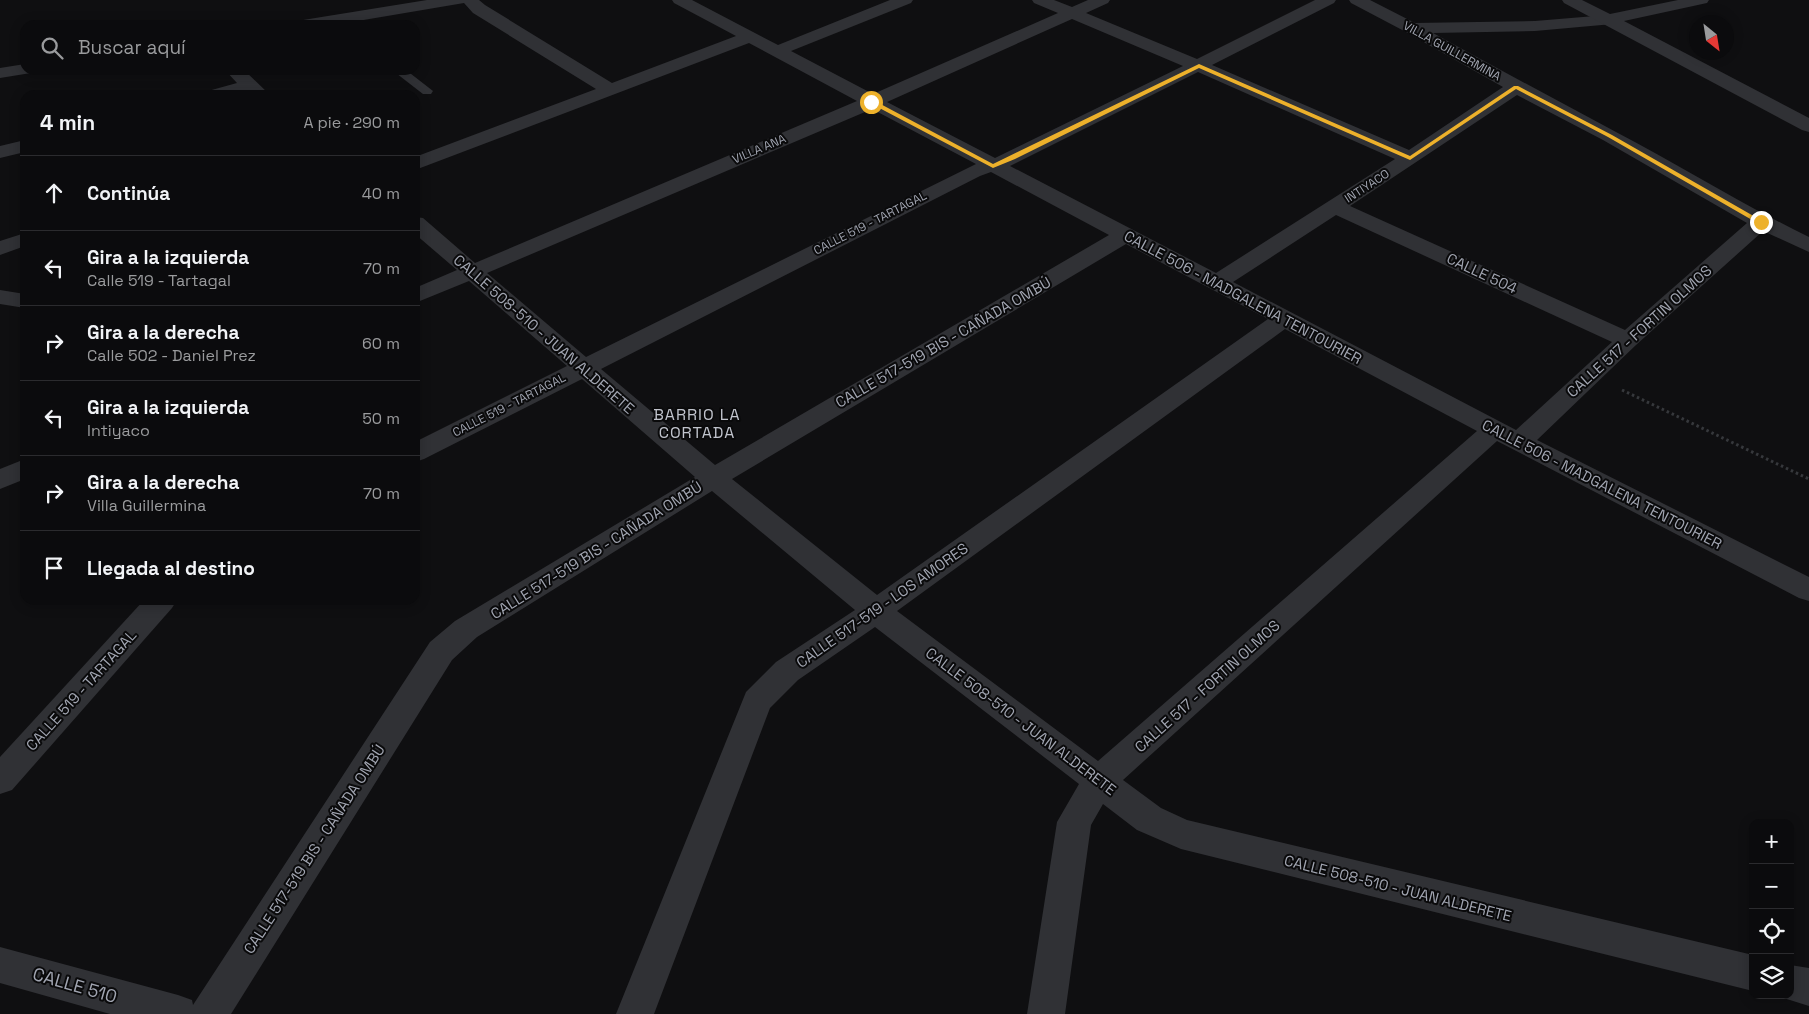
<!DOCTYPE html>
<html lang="es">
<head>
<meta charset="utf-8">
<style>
	:root { --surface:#0b0b0d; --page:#19191b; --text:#f1f3f6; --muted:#9a9b9d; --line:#2b2b2e }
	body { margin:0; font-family:"Space Grotesk",sans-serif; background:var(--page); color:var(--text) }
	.controls { position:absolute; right:15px; bottom:15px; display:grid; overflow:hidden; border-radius:10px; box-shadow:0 2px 12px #0003 }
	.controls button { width:45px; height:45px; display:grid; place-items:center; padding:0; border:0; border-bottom:1px solid var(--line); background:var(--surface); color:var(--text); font:25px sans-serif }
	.compass { position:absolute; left:1689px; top:15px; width:45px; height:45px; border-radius:50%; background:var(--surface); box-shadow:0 2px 12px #0003; rotate:150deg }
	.stop { position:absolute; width:15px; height:15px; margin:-11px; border:4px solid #edb12b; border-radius:50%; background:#fff }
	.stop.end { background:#edb12b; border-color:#fff; box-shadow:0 1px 5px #0008 }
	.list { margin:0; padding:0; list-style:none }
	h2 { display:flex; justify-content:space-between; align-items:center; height:65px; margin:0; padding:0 20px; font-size:21px }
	h2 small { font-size:16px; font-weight:400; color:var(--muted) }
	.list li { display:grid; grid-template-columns:32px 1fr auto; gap:15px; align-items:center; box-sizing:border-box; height:75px; padding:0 20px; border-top:1px solid var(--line) }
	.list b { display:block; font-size:19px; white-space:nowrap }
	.list p { margin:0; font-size:16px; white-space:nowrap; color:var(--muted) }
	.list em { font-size:16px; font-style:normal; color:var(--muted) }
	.icon { flex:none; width:28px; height:28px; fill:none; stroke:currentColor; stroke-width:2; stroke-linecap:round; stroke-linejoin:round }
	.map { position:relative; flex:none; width:1809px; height:1014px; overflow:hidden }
	.search { position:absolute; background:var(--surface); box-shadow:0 2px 12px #0003; left:20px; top:20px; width:400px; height:55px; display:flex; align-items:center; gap:12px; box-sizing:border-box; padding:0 18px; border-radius:15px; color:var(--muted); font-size:19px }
	.panel { position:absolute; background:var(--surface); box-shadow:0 2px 12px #0003; left:20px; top:90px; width:400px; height:515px; border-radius:15px }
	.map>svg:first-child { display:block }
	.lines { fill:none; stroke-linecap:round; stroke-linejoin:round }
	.path { stroke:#36383c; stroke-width:3; stroke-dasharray:2.5 3; stroke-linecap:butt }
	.service { fill:#303135; fill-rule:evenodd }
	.minor { fill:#303135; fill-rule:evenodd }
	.tertiary { fill:#303135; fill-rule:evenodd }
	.route { fill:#edb12b }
	.labels { text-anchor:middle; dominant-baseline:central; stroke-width:4; stroke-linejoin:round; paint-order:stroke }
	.far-street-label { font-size:12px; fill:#a1a5b1; stroke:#0a0a0b }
	.street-label { font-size:15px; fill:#a1a5b1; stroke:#0a0a0b }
	.neighbourhood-label { font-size:16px; letter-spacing:1px; fill:#c1c4cd; stroke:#0a0a0b }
	.near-street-label { font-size:18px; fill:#a1a5b1; stroke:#0a0a0b }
</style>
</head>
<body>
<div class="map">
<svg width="1809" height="1014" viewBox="0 0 1809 1014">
	<rect width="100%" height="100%" fill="#0f0f11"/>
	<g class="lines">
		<polyline class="path" points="1622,390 1809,479"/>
		<polygon class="service" points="392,70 406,70 433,91 431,94 423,94"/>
		<g class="minor">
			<path d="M427,0h52l6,5 127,78 124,-47 -62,-33 -2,-3h20l86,45 112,-45h23l-2,3 -120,48 82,43 185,-81 -24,-10 -2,-3h22l18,7 16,-7h22l-2,3 -22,10 111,46 118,-59h21l-2,3 -122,62 197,85 94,-63 -97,-55 -55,-29 -2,-3h21l45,23 120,-2 72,-6 6,1 2,4 -2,4 -78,7 -102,2c61,34 122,66 183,99 65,34 127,73 193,105v15l-46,-21 -127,114 -99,95 272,137v24l-10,-3 -302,-157 -374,339 38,28 26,12 566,135v36l-572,-142 -44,-19 -34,-26 -12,21 -26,189h-38l30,-192 22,-38 -204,-157 -77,53 -28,28 -116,306h-38l130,-322 30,-30 79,-52 -143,-119 -235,146 -25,23 -221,354h-121l-110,-31v-36l178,48 14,5 1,5 237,-363 25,-21 240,-144 -113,-98 -158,80 -9,3v-20l152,-76 -98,-85 -54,22v-15l42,-18 -42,-36v-17l8,1 52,45 382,-162 -108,-58 -334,127v-13l181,-68 -123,-76 -9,-10 -130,22h-39l2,-4 6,-1zM1072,19l111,47 -188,92 -108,-56zM1198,72l197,87 -179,114 -206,-107zM1517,95l86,45 144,83 -122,107 -275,-124zM872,109l104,55 -390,193 -99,-84zM991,172l118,63 -394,230 -114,-96 379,-193zM1336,215l276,127 -96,88 -283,-148zM1126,244l142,75 -391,276 -145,-116zM1285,329l192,102 -379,330 -201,-150z"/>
			<polygon points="25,64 25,70 33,70 31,73 0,78 0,68"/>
			<polygon points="225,70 244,70 270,95 250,95 247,92 235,95 206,95 208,91 237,83"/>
			<polygon points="25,140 25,152 0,158 0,146"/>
			<polygon points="25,233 25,246 0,255 0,241"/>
			<polygon points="0,290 25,294 25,308 0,304"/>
			<polygon points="25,459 25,479 0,489 0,469"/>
			<polygon points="144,600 177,600 172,608 12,790 0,794 0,757"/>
			<polygon points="1790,965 1809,968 1809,1006 1777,996 1790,995"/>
		</g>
		<polygon class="tertiary" points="1562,0 1582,0 1610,14 1678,0 1709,0 1707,3 1624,21 1809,118 1809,132 1802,130 1564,3"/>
	</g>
	<polygon class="route" points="1199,64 1410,156 1514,86 1518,86 1612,135 1764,222 1759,224 1608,137 1516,89 1410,160 1199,68 1015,159 993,168 868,102 873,100 993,164"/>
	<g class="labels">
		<g class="far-street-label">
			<text transform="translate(1452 51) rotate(29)">VILLA GUILLERMINA</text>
			<text transform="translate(759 149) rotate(-23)">VILLA ANA</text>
			<text transform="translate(1367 186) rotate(-33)">INTIYACO</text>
			<text transform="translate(870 223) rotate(-27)">CALLE 519 - TARTAGAL</text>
			<text transform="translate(509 405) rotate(-27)">CALLE 519 - TARTAGAL</text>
		</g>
		<g class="street-label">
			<text transform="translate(1482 273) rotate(25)">CALLE 504</text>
			<text transform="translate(1243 297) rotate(28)">CALLE 506 - MADGALENA TENTOURIER</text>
			<text transform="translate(1639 331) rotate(-42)">CALLE 517 - FORTIN OLMOS</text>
			<text transform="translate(544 334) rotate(41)">CALLE 508-510 - JUAN ALDERETE</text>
			<text transform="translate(943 342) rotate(-30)">CALLE 517-519 BIS - CAÑADA OMBÚ</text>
			<text transform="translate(1602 484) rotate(27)">CALLE 506 - MADGALENA TENTOURIER</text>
			<text transform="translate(596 550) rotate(-32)">CALLE 517-519 BIS - CAÑADA OMBÚ</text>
			<text transform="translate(882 605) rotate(-35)">CALLE 517-519 - LOS AMORES</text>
			<text transform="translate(1207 686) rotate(-42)">CALLE 517 - FORTIN OLMOS</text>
			<text transform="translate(81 690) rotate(-48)">CALLE 519 - TARTAGAL</text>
			<text transform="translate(1021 721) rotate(37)">CALLE 508-510 - JUAN ALDERETE</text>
			<text transform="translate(314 849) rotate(-57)">CALLE 517-519 BIS - CAÑADA OMBÚ</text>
			<text transform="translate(1398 888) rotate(14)">CALLE 508-510 - JUAN ALDERETE</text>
		</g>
		<g class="neighbourhood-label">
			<text x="697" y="414">BARRIO LA<tspan x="697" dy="18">CORTADA</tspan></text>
		</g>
		<g class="near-street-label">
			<text transform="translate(75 985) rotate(16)">CALLE 510</text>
		</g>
	</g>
</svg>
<div class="controls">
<button>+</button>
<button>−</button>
<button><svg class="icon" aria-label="locate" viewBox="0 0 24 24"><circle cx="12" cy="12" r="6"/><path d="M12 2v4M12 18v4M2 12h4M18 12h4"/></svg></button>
<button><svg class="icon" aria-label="layers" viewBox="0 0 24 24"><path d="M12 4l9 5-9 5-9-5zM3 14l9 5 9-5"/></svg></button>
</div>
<svg class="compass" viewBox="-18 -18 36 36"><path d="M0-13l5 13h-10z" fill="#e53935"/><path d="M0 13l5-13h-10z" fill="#9a9b9d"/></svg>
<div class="stop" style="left:871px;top:102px"></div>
<div class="stop end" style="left:1761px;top:222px"></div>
<div class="search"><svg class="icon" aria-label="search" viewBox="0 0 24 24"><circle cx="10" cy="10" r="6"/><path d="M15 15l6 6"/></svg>Buscar aquí</div>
<section class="panel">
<h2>4 min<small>A pie · 290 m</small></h2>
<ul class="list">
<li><svg class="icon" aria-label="ahead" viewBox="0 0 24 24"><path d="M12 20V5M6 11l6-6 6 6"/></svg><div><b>Continúa</b></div><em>40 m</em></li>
<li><svg class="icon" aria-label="left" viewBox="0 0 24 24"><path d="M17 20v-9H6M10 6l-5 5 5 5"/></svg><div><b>Gira a la izquierda</b><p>Calle 519 - Tartagal</p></div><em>70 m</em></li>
<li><svg class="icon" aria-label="right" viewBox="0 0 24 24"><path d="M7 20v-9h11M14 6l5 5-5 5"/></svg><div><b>Gira a la derecha</b><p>Calle 502 - Daniel Prez</p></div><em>60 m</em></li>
<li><svg class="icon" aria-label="left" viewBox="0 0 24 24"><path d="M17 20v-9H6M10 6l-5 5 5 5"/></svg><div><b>Gira a la izquierda</b><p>Intiyaco</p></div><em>50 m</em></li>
<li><svg class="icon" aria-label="right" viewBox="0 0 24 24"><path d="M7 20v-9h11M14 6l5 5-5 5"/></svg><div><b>Gira a la derecha</b><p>Villa Guillermina</p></div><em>70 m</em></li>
<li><svg class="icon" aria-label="arrive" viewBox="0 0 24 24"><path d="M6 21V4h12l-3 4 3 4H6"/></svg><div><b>Llegada al destino</b></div></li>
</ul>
</section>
</div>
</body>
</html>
